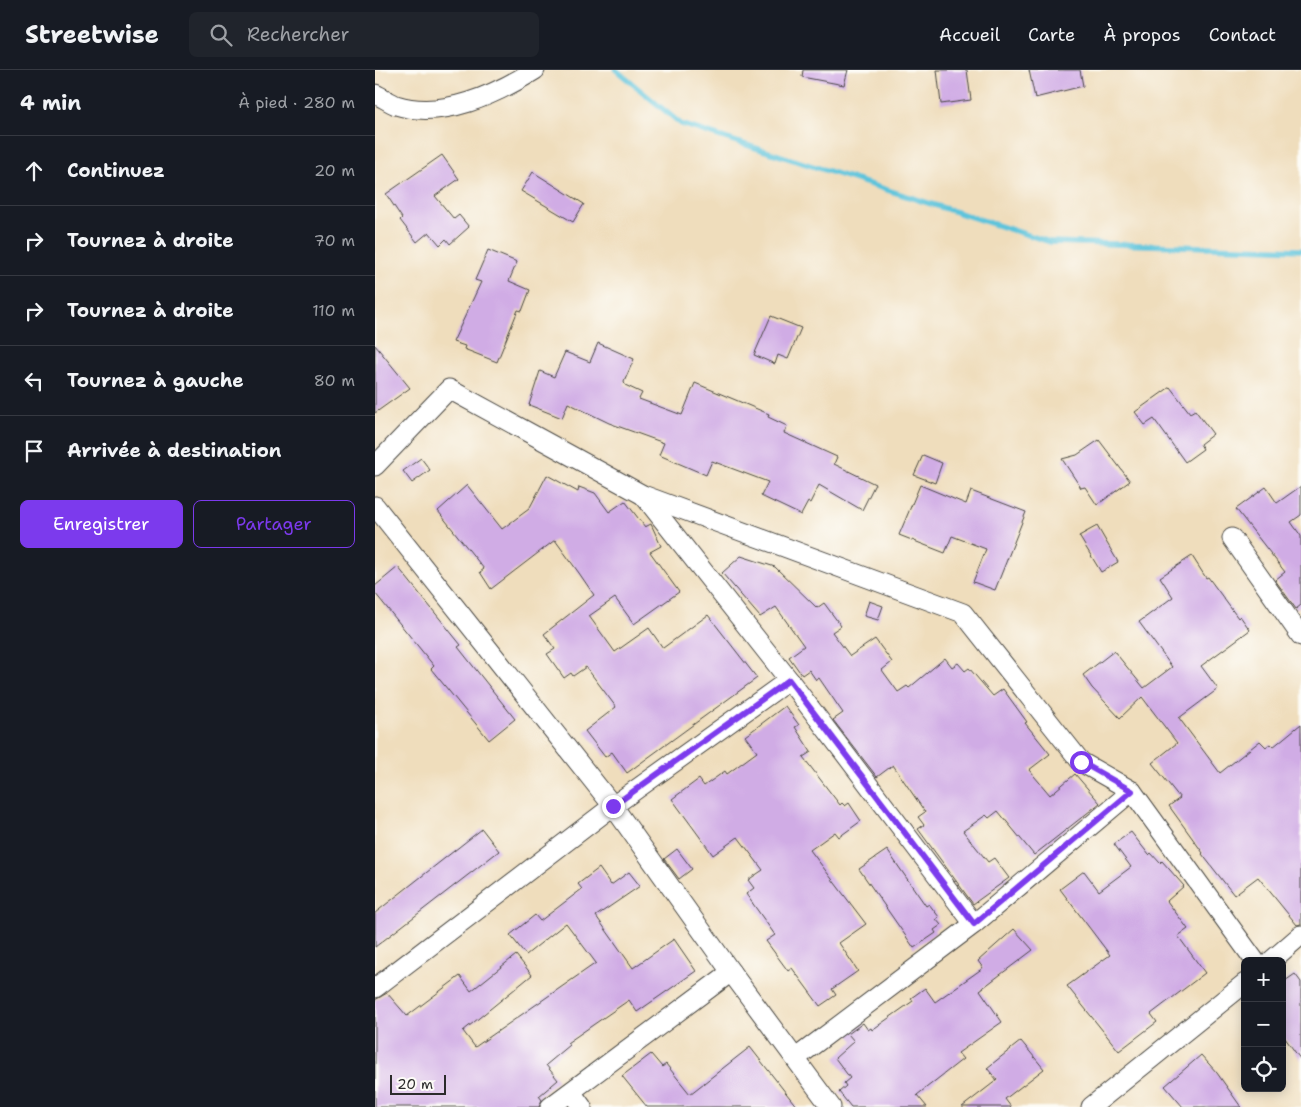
<!DOCTYPE html>
<html lang="fr">
<head>
<meta charset="utf-8">
<style>
	:root { --surface:#171b24; --page:#20242c; --text:#f1f3f6; --muted:#9ea1a6; --line:#363941; --accent:#7c3aed }
	body { margin:0; font-family:"Shantell Sans",sans-serif; background:var(--page); color:var(--text) }
	.controls { position:absolute; right:15px; bottom:15px; display:grid; overflow:hidden; border-radius:8px; box-shadow:0 2px 12px #0003 }
	.controls button { width:45px; height:45px; display:grid; place-items:center; padding:0; border:0; border-bottom:1px solid var(--line); background:var(--surface); color:var(--text); font:25px sans-serif }
	.scale { position:absolute; left:15px; bottom:12px; width:56px; box-sizing:border-box; padding-left:5px; border:2px solid #2b2b2b; border-top:0; font-size:14px; line-height:18px; white-space:nowrap; color:#2b2b2b; -webkit-text-stroke:4px #fdfcf7; paint-order:stroke }
	.stop { position:absolute; width:15px; height:15px; margin:-11px; border:4px solid #7c3aed; border-radius:50%; background:#fff }
	.stop.end { background:#7c3aed; border-color:#fff; box-shadow:0 1px 5px #0008 }
	.list { margin:0; padding:0; list-style:none }
	h2 { display:flex; justify-content:space-between; align-items:center; height:65px; margin:0; padding:0 20px; font-size:21px }
	h2 small { font-size:16px; font-weight:400; color:var(--muted) }
	.list li { display:grid; grid-template-columns:32px 1fr auto; gap:15px; align-items:center; box-sizing:border-box; height:70px; padding:0 20px; border-top:1px solid var(--line) }
	.list b { display:block; font-size:19px; white-space:nowrap }
	.list em { font-size:16px; font-style:normal; color:var(--muted) }
	.actions { display:flex; gap:10px; padding:15px 20px }
	.actions a { flex:1; padding:11px 0; border:1px solid var(--accent); border-radius:8px; text-align:center; font-size:18px; color:var(--accent) }
	.actions .main { background:var(--accent); color:#fff }
	.icon { flex:none; width:28px; height:28px; fill:none; stroke:currentColor; stroke-width:2; stroke-linecap:round; stroke-linejoin:round }
	.map { position:relative; flex:none; width:926px; height:1037px; overflow:hidden }
	header { display:flex; align-items:center; gap:30px; box-sizing:border-box; height:70px; padding:0 25px; background:var(--surface); border-bottom:1px solid var(--line) }
	header strong { font-size:24px }
	nav { display:flex; gap:28px; margin-inline-start:auto; font-size:18px }
	.search { width:350px; height:45px; background:var(--page); display:flex; align-items:center; gap:12px; box-sizing:border-box; padding:0 18px; border-radius:8px; color:var(--muted); font-size:19px }
	main { display:flex }
	aside { flex:1; background:var(--surface) }
	.map>svg:first-child { display:block }
	.lines { fill:none; stroke-linecap:round; stroke-linejoin:round }
	.stream { stroke:#5ec4db; stroke-width:5.5 }
	.building { fill:#d0ace5 }
	.minor-casing { stroke:#484641; stroke-width:21 }
	.minor { stroke:#fff; stroke-width:19 }
	.route { stroke:#7c3aed; stroke-width:6 }
</style>
</head>
<body>
<header>
<strong>Streetwise</strong>
<div class="search"><svg class="icon" aria-label="search" viewBox="0 0 24 24"><circle cx="10" cy="10" r="6"/><path d="M15 15l6 6"/></svg>Rechercher</div>
<nav><a>Accueil</a><a>Carte</a><a>À propos</a><a>Contact</a></nav>
</header>
<main>
<aside>
<h2>4 min<small>À pied · 280 m</small></h2>
<ul class="list">
<li><svg class="icon" aria-label="ahead" viewBox="0 0 24 24"><path d="M12 20V5M6 11l6-6 6 6"/></svg><div><b>Continuez</b></div><em>20 m</em></li>
<li><svg class="icon" aria-label="right" viewBox="0 0 24 24"><path d="M7 20v-9h11M14 6l5 5-5 5"/></svg><div><b>Tournez à droite</b></div><em>70 m</em></li>
<li><svg class="icon" aria-label="right" viewBox="0 0 24 24"><path d="M7 20v-9h11M14 6l5 5-5 5"/></svg><div><b>Tournez à droite</b></div><em>110 m</em></li>
<li><svg class="icon" aria-label="left" viewBox="0 0 24 24"><path d="M17 20v-9H6M10 6l-5 5 5 5"/></svg><div><b>Tournez à gauche</b></div><em>80 m</em></li>
<li><svg class="icon" aria-label="arrive" viewBox="0 0 24 24"><path d="M6 21V4h12l-3 4 3 4H6"/></svg><div><b>Arrivée à destination</b></div></li>
</ul>
<div class="actions"><a class="main">Enregistrer</a><a>Partager</a></div>
</aside>
<div class="map">
<svg width="926" height="1037" viewBox="0 0 926 1037">
	<rect width="100%" height="100%" fill="#fdfcf7"/>
	<filter id="ink" filterUnits="userSpaceOnUse"><feTurbulence type="fractalNoise" baseFrequency=".02" numOctaves="2"/><feDisplacementMap in="SourceGraphic" scale="10" xChannelSelector="R" yChannelSelector="G"/><feConvolveMatrix kernelMatrix="1 2 1 2 8 2 1 2 1" color-interpolation-filters="sRGB"/></filter>
	<filter id="wash" filterUnits="userSpaceOnUse"><feTurbulence type="fractalNoise" baseFrequency=".0096" numOctaves="4" result="noise"/><feDisplacementMap in="SourceGraphic" scale="20" xChannelSelector="R" yChannelSelector="G"/><feGaussianBlur stdDeviation="1.12" result="paint"/><feColorMatrix in="noise" values="0 0 0 0 0 0 0 0 0 0 0 0 0 0 0 0 0 1.4 0 .05"/><feComposite in="paint" operator="in"/></filter>
	<g filter="url(#wash)">
		<rect width="100%" height="100%" fill="#efddbc"/>
		<g class="lines">
			<polyline class="stream" points="241,0 306,54 675,172 926,180"/>
		</g>
		<g id="blocks">
			<g class="building">
				<polygon points="428,0 473,0 469,15 427,7"/>
				<polygon points="562,0 592,0 596,30 566,34"/>
				<polygon points="654,0 705,0 708,16 660,28"/>
				<polygon points="67,85 84,109 60,126 79,149 84,145 94,157 75,174 71,169 65,175 54,162 42,172 25,150 27,148 11,124"/>
				<polygon points="158,102 209,134 198,152 146,121"/>
				<polygon points="113,180 142,192 134,211 155,220 147,241 143,240 122,292 89,279 90,276 78,272 106,212 100,210"/>
				<polygon points="396,246 426,258 413,289 403,285 400,294 379,285"/>
				<polygon points="223,273 259,289 249,312 250,315 267,323 264,329 307,345 320,313 394,344 393,347 412,356 409,363 462,387 459,394 500,414 487,440 444,415 435,433 433,432 426,445 386,426 393,412 337,391 331,405 284,385 289,373 234,353 193,333 187,348 154,335 165,301 179,307 190,282 215,292"/>
				<polygon points="0,275 35,318 0,343"/>
				<polygon points="795,317 815,343 820,340 838,364 825,374 828,379 810,392 779,349 770,355 760,342"/>
				<polygon points="724,370 755,411 722,435 710,417 706,418 687,389 702,385"/>
				<polygon points="548,385 567,393 560,413 539,405"/>
				<polygon points="46,388 55,400 37,413 28,401"/>
				<polygon points="172,405 203,422 204,417 220,423 234,442 250,431 270,457 276,454 286,476 275,482 304,522 259,554 240,528 214,546 240,582 274,558 288,578 333,545 382,608 252,703 237,682 230,687 210,661 241,637 211,597 198,606 196,603 189,608 172,584 180,579 169,564 219,525 204,503 180,470 116,519 105,502 109,499 63,441 92,415 127,459 154,439"/>
				<polygon points="545,415 591,434 596,421 651,442 620,520 598,512 611,479 577,466 570,483 524,465"/>
				<polygon points="926,416 926,445 916,452 926,466 926,535 921,539 900,510 910,502 861,439 891,417 902,433"/>
				<polygon points="722,456 743,492 726,502 704,466"/>
				<polygon points="366,486 400,497 442,538 449,533 466,556 457,562 475,586 500,569 517,592 507,600 523,622 532,616 534,618 570,588 577,597 583,593 590,601 594,598 618,626 628,619 652,652 650,653 675,684 654,700 675,725 700,704 725,733 659,785 623,741 614,748 611,745 588,761 613,792 619,788 634,808 598,834 543,759 549,755 543,747 550,742 518,695 502,707 458,650 468,643 444,608 441,610 434,600 427,605 414,587 429,576 401,537 385,547 347,503"/>
				<polygon points="817,486 831,508 833,507 863,548 865,546 875,560 826,596 843,619 804,648 845,703 885,671 891,677 895,674 898,677 926,654 926,854 922,855 883,807 859,825 827,784 828,783 794,736 805,728 777,693 802,673 767,627 745,648 717,618 708,605 739,581 769,618 797,597 764,552 798,527 785,507"/>
				<polygon points="23,497 86,575 83,577 140,649 114,670 56,599 59,596 0,523 0,516"/>
				<polygon points="494,531 508,536 503,550 489,546"/>
				<polygon points="410,636 424,655 420,657 436,682 428,687 465,735 467,733 470,736 474,733 486,751 464,767 460,762 435,780 491,854 464,873 483,901 457,919 461,925 445,936 417,898 413,901 391,871 400,865 371,824 379,818 373,810 388,800 363,767 338,785 297,729 324,709 329,716 350,701 352,704 382,682 370,666"/>
				<polygon points="107,759 124,781 0,877 0,843"/>
				<polygon points="756,762 774,785 776,783 785,793 787,791 809,816 792,831 813,859 803,866 830,903 776,944 782,952 744,981 692,916 735,885 685,819 709,801 724,821 756,797 739,774"/>
				<polygon points="302,779 317,799 304,809 289,789"/>
				<polygon points="512,780 551,836 554,834 564,847 561,849 566,855 559,860 561,863 539,878 484,799"/>
				<polygon points="224,798 236,815 254,802 265,816 221,846 258,898 299,869 321,901 262,942 254,930 192,973 195,975 171,995 183,1010 164,1026 167,1030 164,1037 0,1037 0,930 12,923 32,946 85,906 96,921 141,885 157,905 88,961 100,977 221,893 191,853 151,885 135,865 160,845 165,851 207,819 203,814"/>
				<polygon points="639,859 658,880 605,920 627,952 583,983 588,989 542,1025 552,1037 476,1037 464,1022 471,1016 469,1013 475,1008 460,988 479,971 473,964 488,953 493,960 496,958 497,960 538,931 536,928 550,918 560,932 608,898 603,891"/>
				<polygon points="920,904 926,912 926,990 907,964 907,913"/>
				<polygon points="646,971 669,999 630,1029 636,1037 587,1037 622,1010 612,998"/>
				<polygon points="375,977 422,1037 272,1037 247,1006 276,984 287,997 291,994 315,1024"/>
				<polygon points="826,985 842,1003 866,1037 808,1037 790,1016"/>
			</g>
		</g>
	</g>
	<g filter="url(#ink)">
		<use href="#blocks" fill-opacity="0" stroke="#484641" stroke-width="1"/>
		<g class="lines">
			<g class="minor-casing">
				<g id="minor">
					<path d="M0,24c7,3 14,8 21,11 47,15 100,-11 139,-35"/>
					<polyline points="0,396 74,319 268,425 588,543 706,692 757,721 880,891"/>
					<polyline points="269,426 414,610 599,854"/>
					<polyline points="0,436 238,736 356,902 456,1037"/>
					<polyline points="857,468 926,566"/>
					<polyline points="896,891 926,865"/>
					<polyline points="0,918 238,736 414,610"/>
					<polyline points="421,988 599,854 757,721"/>
					<polyline points="196,1022 207,1037"/>
					<polyline points="175,1037 356,902"/>
					<polyline points="716,1037 870,913"/>
				</g>
			</g>
			<use href="#minor" class="minor"/>
		</g>
	</g>
	<g class="lines" filter="url(#ink)">
		<polyline class="route" points="238,736 414,610 599,854 757,721 706,692"/>
	</g>
</svg>
<div class="controls">
<button>+</button>
<button>−</button>
<button><svg class="icon" aria-label="locate" viewBox="0 0 24 24"><circle cx="12" cy="12" r="6"/><path d="M12 2v4M12 18v4M2 12h4M18 12h4"/></svg></button>
</div>
<div class="scale">20 m</div>
<div class="stop" style="left:706px;top:692px"></div>
<div class="stop end" style="left:238px;top:736px"></div>
</div>
</main>
</body>
</html>
